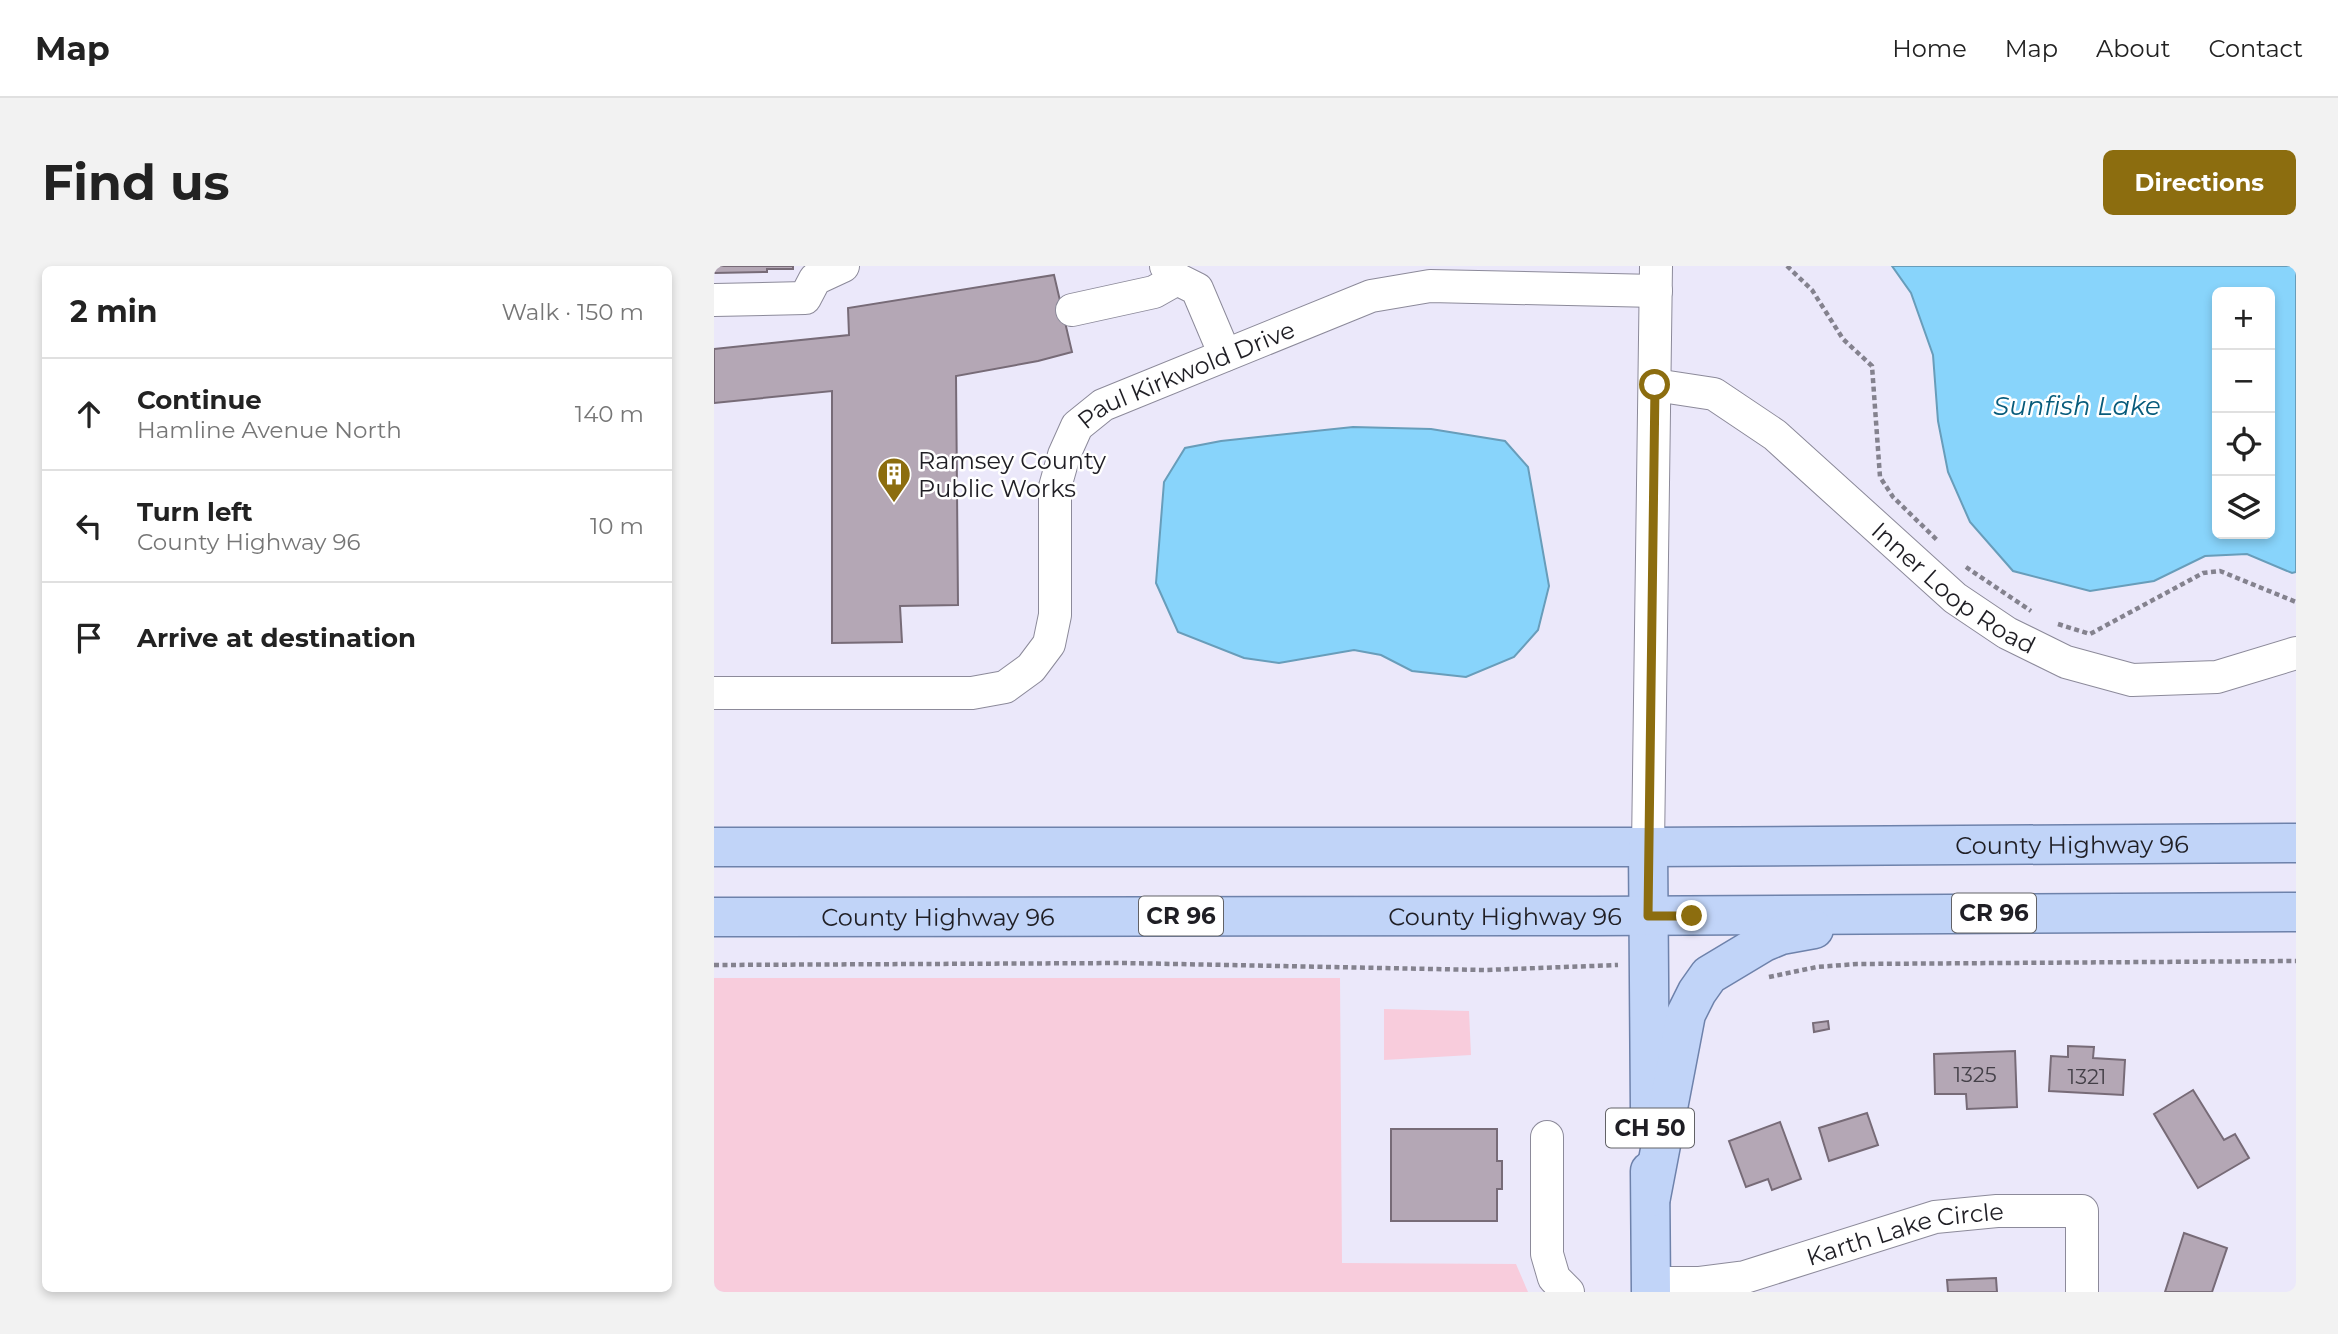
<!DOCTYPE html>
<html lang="en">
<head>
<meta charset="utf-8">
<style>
	:root { --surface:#fff; --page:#f2f2f2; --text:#222; --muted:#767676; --line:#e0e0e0; --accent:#8c6d0f }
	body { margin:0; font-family:Montserrat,sans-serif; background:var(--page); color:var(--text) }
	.controls { position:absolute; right:21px; top:21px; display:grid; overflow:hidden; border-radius:10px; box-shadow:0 4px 10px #0003 }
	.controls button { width:63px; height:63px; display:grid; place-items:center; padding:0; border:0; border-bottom:2px solid var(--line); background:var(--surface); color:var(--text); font:35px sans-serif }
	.stop { position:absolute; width:21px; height:21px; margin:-16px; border:5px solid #8c6d0f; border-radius:50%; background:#fff }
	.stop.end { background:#8c6d0f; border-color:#fff; box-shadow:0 2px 7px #0008 }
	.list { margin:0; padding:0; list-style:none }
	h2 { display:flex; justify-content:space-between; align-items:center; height:91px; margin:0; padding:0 28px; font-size:30px }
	h2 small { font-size:23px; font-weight:400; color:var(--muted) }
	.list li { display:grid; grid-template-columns:46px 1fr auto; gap:21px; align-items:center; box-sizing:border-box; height:112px; padding:0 28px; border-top:2px solid var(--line) }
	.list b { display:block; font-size:26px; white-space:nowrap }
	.list p { margin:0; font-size:23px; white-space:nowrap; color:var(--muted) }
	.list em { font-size:23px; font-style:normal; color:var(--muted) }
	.icon { flex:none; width:38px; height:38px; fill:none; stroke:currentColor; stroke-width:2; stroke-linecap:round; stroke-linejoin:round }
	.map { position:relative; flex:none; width:1582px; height:1026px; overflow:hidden; border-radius:10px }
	header { display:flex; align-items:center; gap:42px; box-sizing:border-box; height:98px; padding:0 35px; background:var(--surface); border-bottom:2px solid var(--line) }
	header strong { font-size:33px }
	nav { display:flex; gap:38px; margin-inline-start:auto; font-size:24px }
	.intro { display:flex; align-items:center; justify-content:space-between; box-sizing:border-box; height:168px; padding:0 42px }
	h1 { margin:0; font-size:49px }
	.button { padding:18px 32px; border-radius:10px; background:var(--accent); color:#fff; font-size:24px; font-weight:700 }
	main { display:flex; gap:42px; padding:0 42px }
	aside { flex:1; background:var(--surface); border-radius:10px; box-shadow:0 4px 10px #0003 }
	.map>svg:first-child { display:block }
	.green { fill:#f8ccdc }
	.water { fill:#88d4fb; stroke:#689dba; stroke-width:2; fill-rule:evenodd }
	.building { fill:#b4a7b5; stroke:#776b77; stroke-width:2 }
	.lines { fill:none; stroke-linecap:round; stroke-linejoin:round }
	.minor-casing { stroke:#8c8a9a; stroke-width:34 }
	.major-casing { stroke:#6e82ab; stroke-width:41 }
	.path { stroke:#84828e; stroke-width:4.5; stroke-dasharray:5 3.5; stroke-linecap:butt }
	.minor { stroke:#fff; stroke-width:32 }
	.major { stroke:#c1d4f8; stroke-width:38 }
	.route { stroke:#8c6d0f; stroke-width:9 }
	.labels { text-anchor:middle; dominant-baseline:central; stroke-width:5; stroke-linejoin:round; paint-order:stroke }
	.number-label { font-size:21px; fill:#444048 }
	.shield { fill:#fff; stroke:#626266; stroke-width:2 }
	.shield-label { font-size:23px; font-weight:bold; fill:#1f1e24 }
	.street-label { font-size:24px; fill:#1f1e24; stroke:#fff }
	.poi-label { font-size:24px; fill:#1f1e24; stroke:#fff; text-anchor:start }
	.water-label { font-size:26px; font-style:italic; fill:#075b7b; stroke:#fff }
</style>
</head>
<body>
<header>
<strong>Map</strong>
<nav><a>Home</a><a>Map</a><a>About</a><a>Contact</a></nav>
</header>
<div class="intro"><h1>Find us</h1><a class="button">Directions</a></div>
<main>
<aside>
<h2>2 min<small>Walk · 150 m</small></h2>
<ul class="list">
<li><svg class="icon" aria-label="ahead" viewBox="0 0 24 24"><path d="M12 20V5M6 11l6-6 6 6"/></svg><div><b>Continue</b><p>Hamline Avenue North</p></div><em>140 m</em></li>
<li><svg class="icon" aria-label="left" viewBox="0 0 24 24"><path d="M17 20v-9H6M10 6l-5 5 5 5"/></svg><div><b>Turn left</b><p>County Highway 96</p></div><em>10 m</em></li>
<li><svg class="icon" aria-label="arrive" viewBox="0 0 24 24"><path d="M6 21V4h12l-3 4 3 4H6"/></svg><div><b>Arrive at destination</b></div></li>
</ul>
</aside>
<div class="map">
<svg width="1582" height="1026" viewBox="0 0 1582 1026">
	<rect width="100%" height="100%" fill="#ebe8fa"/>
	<g class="green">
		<polygon points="0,712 626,712 628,997 802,998 814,1026 0,1026"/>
		<polygon points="670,743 755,745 757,789 670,794"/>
	</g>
	<g class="water">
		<path d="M1178,0h404v306l-4,1 -45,-19 -42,2 -51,25 -64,10 -77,-20 -43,-49 -22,-50 -10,-51 -5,-66 -22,-62zM1556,26v242h-53v-242z"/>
		<polygon points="639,161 717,163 791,175 814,201 835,320 824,364 800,391 752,411 698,405 667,389 640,384 565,397 530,392 464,366 442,317 450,216 471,182 507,175"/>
	</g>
	<g class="building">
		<polygon points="0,0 79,0 79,3 53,3 53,6 0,7"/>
		<polygon points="340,9 358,86 324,95 242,110 244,339 186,340 188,376 118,377 118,125 0,137 0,83 135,69 134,42"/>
		<polygon points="1114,755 1115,763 1100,766 1099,757"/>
		<polygon points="1354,780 1380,781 1379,792 1411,794 1409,829 1335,825 1337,790 1354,791"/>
		<polygon points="1301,785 1303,841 1253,843 1252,828 1221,828 1220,788"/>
		<polygon points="1479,824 1510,874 1521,868 1535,892 1484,922 1440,848"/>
		<polygon points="1153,847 1164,879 1115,895 1105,862"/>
		<polygon points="1066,856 1087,913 1058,924 1054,913 1032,921 1015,875"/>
		<polygon points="677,863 783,863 783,895 788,895 788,923 783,923 783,955 677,955"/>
		<polygon points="1470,967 1513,982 1498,1026 1451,1026"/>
		<polygon points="1282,1012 1283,1026 1234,1026 1233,1014"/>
	</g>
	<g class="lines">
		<g class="minor-casing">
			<g id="minor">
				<polyline points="452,0 463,13 483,23 511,89"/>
				<polyline points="0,34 91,32 101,13 129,0"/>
				<polyline points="358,44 440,26 463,13"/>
				<path id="s1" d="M941,119l59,9 61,41 180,163 52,35 59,29 66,18 85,-3 79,-24"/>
				<path id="s2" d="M0,427h258l33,-6 26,-19 18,-24 6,-29v-128l9,-32 13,-29 26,-21 268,-109 59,-10 226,5"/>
				<polyline points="934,581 942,0"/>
				<polyline points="833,871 833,988 840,1012 854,1026"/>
				<path id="s3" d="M937,1017h47l47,-6 190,-60 62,-6h85v81"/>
			</g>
		</g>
		<g class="major-casing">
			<g id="major">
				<path id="s4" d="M0,581h934l648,-4"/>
				<polyline points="934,581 936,845"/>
				<path id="s5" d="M0,651l881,-1 701,-4"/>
				<polyline points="936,905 937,1026"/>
				<polyline points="937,931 972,748 983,726 995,709 1050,676 1067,669 1100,663"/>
			</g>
		</g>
		<g class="path">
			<polyline points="1073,0 1098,24 1129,73 1158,100 1166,211 1179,231 1223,274"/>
			<polyline points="1252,301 1317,345"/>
			<polyline points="1344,358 1376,368 1489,307 1506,305 1582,336"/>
			<polyline points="0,699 410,697 771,704 904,699"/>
			<polyline points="1055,711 1103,701 1143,698 1582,695"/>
		</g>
		<use href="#minor" class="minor"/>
		<use href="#major" class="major"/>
	</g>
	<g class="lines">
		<polyline class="route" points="941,119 934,650 978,650"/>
	</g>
	<defs>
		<g id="building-pin" transform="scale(1.75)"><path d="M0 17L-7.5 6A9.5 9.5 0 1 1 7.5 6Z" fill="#8c6d0f" stroke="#fff"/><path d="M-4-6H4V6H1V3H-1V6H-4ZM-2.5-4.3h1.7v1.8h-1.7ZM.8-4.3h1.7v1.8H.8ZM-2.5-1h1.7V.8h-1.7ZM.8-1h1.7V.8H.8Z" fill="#fff"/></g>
	</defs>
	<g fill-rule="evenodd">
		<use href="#building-pin" x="180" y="208"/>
	</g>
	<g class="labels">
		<g class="number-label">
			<text x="1261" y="808">1325</text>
			<text x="1373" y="810">1321</text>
		</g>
		<g class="shield">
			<rect x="1238" y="627.5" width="84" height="39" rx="5"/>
			<rect x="425" y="630.5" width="84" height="39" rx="5"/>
			<rect x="892" y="842.5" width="88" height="39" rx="5"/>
		</g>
		<g class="shield-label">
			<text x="1280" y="647">CR 96</text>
			<text x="467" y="650">CR 96</text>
			<text x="936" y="862">CH 50</text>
		</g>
		<g class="street-label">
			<text stroke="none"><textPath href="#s2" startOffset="698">Paul Kirkwold Drive</textPath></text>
			<text stroke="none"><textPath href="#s1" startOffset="369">Inner Loop Road</textPath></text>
			<text stroke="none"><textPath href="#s4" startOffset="1358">County Highway 96</textPath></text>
			<text stroke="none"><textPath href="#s5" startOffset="224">County Highway 96</textPath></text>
			<text stroke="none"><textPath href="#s5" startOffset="791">County Highway 96</textPath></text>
			<text stroke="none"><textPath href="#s3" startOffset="261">Karth Lake Circle</textPath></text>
		</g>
		<g class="poi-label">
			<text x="204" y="194">Ramsey County<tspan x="204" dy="28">Public Works</tspan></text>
		</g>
		<g class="water-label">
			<text x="1363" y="140">Sunfish Lake</text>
		</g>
	</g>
</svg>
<div class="controls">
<button>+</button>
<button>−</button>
<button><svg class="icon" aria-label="locate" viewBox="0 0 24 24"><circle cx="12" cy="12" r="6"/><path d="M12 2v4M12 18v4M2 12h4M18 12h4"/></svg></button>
<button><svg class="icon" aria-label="layers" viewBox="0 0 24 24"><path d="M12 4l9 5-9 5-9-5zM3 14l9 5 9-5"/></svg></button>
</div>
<div class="stop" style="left:941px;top:119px"></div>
<div class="stop end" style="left:978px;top:650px"></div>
</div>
</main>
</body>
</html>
